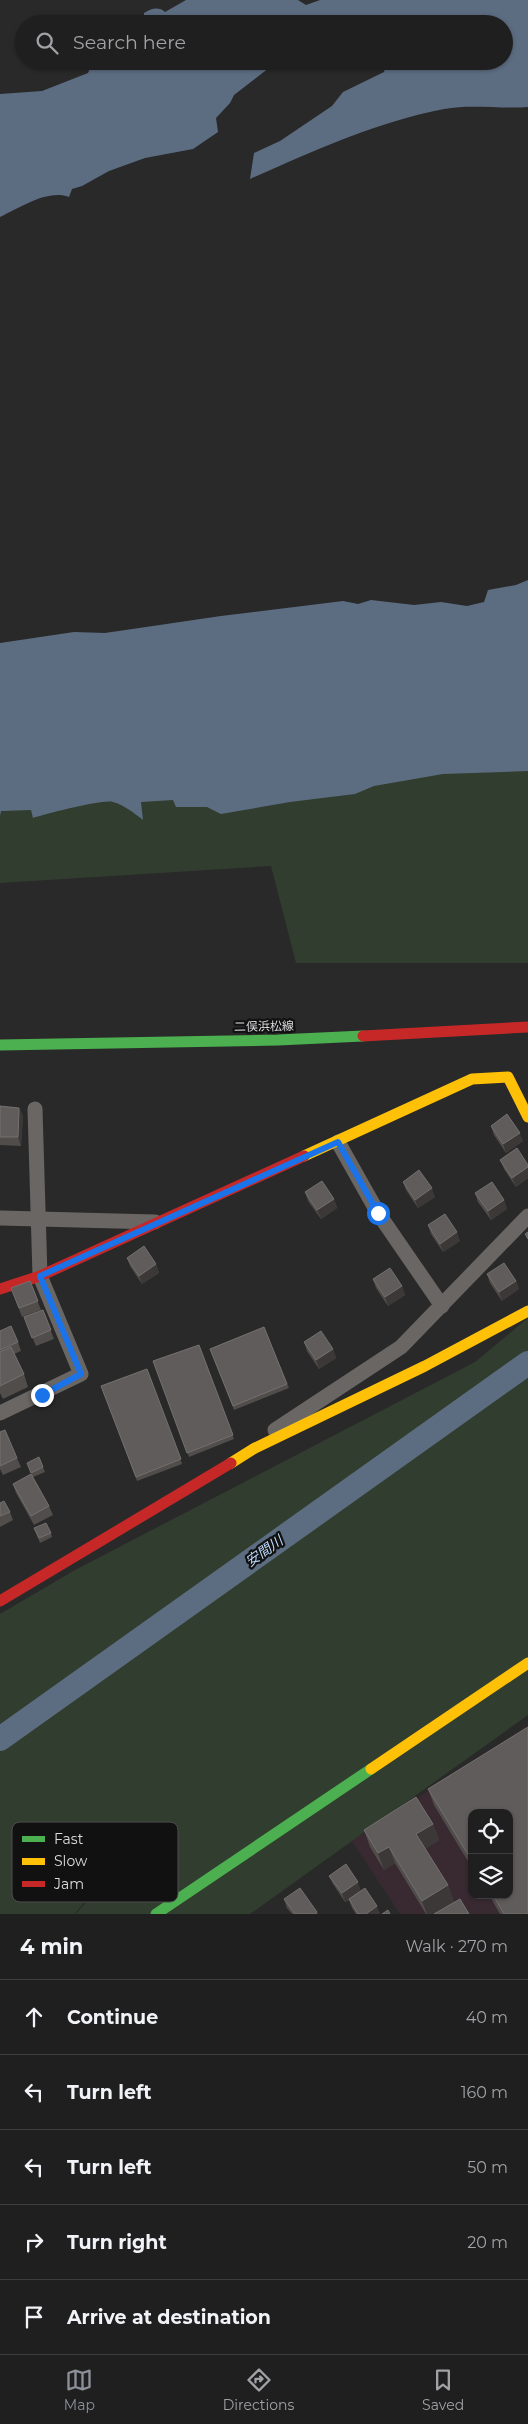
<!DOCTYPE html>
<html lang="en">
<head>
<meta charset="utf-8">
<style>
	:root { --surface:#1f1f20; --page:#272729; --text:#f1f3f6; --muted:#a1a2a5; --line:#3c3d3e; --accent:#8c9099 }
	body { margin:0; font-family:Montserrat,"Noto Sans JP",sans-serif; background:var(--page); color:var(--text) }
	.controls { position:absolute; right:15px; bottom:15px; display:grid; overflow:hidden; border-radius:10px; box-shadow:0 1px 4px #0004 }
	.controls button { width:45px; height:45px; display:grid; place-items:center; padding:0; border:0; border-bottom:1px solid var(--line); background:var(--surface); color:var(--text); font:25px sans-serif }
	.stop { position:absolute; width:15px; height:15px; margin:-11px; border:4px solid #1a73e8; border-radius:50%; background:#fff }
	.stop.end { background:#1a73e8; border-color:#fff; box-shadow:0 1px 5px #0008 }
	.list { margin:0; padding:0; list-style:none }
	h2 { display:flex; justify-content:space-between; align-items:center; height:65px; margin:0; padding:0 20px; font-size:21px }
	h2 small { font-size:16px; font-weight:400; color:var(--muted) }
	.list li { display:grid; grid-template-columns:32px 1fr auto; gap:15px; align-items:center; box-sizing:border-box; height:75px; padding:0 20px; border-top:1px solid var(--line) }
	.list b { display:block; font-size:19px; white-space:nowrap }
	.list em { font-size:16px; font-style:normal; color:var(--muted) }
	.icon { flex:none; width:28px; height:28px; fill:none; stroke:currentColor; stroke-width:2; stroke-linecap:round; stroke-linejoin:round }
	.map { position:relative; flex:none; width:528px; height:1914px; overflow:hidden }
	.search { position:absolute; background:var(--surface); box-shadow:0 1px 4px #0004; left:15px; right:15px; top:15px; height:55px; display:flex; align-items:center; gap:12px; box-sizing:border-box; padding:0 18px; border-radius:28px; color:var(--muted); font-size:19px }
	.sheet { height:440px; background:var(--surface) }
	nav { display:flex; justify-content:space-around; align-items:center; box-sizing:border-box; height:70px; border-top:1px solid var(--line); background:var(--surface); font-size:14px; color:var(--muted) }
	nav a { display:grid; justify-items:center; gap:2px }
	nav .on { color:var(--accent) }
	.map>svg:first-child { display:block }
	.industrial { fill:#392a32; fill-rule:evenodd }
	.green { fill:#313d2e }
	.water { fill:#5d6d81 }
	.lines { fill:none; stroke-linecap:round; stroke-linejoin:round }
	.river { stroke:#5d6d81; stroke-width:24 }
	.street { stroke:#6a6664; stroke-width:15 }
	.fast { stroke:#4caf50; stroke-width:11 }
	.slow { stroke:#ffc107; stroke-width:11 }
	.jam { stroke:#c62828; stroke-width:11 }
	.wall { fill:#514d4b }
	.shaded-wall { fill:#3b3837 }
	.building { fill:#605c5b; stroke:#74706f }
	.route { stroke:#1a73e8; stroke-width:6 }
	.labels { text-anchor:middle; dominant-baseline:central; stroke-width:4.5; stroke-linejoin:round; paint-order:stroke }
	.street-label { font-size:12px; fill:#dcdcde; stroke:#111112 }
	.water-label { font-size:14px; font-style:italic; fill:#c0dcfe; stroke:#111112 }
	.key { fill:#111112; stroke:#4e4e4f; stroke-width:1 }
	.key-label { font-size:14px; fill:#dcdcde }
</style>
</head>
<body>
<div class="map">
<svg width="528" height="1914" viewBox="0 0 528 1914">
	<rect width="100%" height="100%" fill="#29292a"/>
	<path class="industrial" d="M528,1725v189h-128l-48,-73zM472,1813h37v82h-37z"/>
	<g class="green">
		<polygon points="528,767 528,963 296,963 271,866 0,883 0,795"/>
		<polygon points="528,1318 528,1715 250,1914 76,1914 140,1836 131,1842 75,1914 0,1914 0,1614 75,1570 475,1362"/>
	</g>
	<g class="water">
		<path d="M186,0h112l8,5 14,-5h208v107c-27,2 -57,-3 -84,2 -65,12 -133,43 -194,70l4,-26 26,-12 52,-35 11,-14 41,-20 3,-11h117v-37h-360v-11c7,-4 14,-7 21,-1z"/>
		<path d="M88,61h190l-44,34 -4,8 -14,15 2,14 -25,17 -48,9 -36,13 -27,15 -10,3 -3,8c-22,-8 -49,11 -69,20v-123l42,-3 46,-18 2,-5z"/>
		<path d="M528,580v191l-85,3 -69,12 -19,8 -65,8 -69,12 -14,-7h-31l-3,-7 -32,2 2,18c-9,-7 -19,-15 -30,-18 -10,-3 -67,12 -80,16l-2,-8 -30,1 -1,5v-173l74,-11 31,1 116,-17 122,-15 15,3 13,-4 43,5 27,-3 26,4 17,-4 4,-12 28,-5z"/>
	</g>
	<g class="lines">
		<polyline class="river" points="0,1739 528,1363"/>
		<g class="street">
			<polyline points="338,1142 378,1213 442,1306"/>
			<polyline points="0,1218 155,1222"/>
			<polyline points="0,1413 81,1374 40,1276 35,1109"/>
			<polyline points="275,1430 401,1347 528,1216"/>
		</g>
		<g class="fast">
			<polyline points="0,1045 278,1040 363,1036"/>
			<polyline points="156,1914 371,1769"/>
		</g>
		<g class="slow">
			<polyline points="304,1156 472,1079 508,1077 528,1117"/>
			<polyline points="231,1463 255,1448 425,1366 528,1311"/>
			<polyline points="371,1769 528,1663"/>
		</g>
		<g class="jam">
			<polyline points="363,1036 528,1027"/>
			<polyline points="0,1289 40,1276 304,1156"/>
			<polyline points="0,1601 231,1463"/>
		</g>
	</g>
	<g class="wall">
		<polygon points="0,1106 19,1108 23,1116 21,1146 0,1145"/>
		<polygon points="491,1126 523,1141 506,1153 494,1135"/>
		<polygon points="500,1160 528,1165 528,1178 516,1187 504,1169"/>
		<polygon points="403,1182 435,1197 418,1208 406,1190"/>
		<polygon points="305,1192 334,1199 337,1208 321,1219 308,1201"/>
		<polygon points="475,1193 504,1200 507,1209 491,1220 478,1202"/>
		<polygon points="428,1225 460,1241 443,1252 431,1234"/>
		<polygon points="127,1258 156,1264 159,1273 142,1284 130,1266"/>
		<polygon points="487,1274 516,1281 519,1289 502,1301 490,1283"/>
		<polygon points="373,1279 402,1286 405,1295 388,1306 376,1288"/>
		<polygon points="30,1281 41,1310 22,1317 11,1288"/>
		<polygon points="43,1310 54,1339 36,1346 24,1317"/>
		<polygon points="264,1327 289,1388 234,1410 210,1349"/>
		<polygon points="0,1331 18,1342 21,1351 14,1354 24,1374 28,1387 3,1399 0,1393"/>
		<polygon points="304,1342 333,1349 336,1358 319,1369 307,1351"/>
		<polygon points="199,1345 234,1439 189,1457 153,1361"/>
		<polygon points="147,1369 182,1464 137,1481 101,1386"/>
		<polygon points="0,1432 17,1458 21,1467 3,1475 0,1469"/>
		<polygon points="27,1463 43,1467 45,1472 33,1477 49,1506 53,1515 34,1525 16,1493 13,1484 32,1474"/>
		<polygon points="0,1503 10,1512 13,1520 0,1527"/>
		<polygon points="34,1528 51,1533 52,1537 40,1543"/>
		<polygon points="528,1727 528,1914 500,1914 489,1895 509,1895 509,1813 472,1813 472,1868 434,1805 428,1789"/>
		<polygon points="433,1824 439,1840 425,1849 448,1885 454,1902 469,1914 426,1914 395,1863 384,1870 370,1847 364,1830"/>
		<polygon points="329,1876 361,1891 380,1914 356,1914 352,1908 349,1900 345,1902 333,1884"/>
		<polygon points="284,1899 317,1912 318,1914 292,1914 287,1908"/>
	</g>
	<g class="shaded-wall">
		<polygon points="19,1108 23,1116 21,1146 18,1137"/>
		<polygon points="520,1133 523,1141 506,1153 503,1144"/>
		<polygon points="528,1167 528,1178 516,1187 512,1178"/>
		<polygon points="432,1188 435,1197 418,1208 415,1200"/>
		<polygon points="334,1199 337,1208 321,1219 317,1210"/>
		<polygon points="504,1200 507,1209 491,1220 488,1211"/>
		<polygon points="457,1232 460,1241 443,1252 440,1244"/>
		<polygon points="156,1264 159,1273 142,1284 139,1276"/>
		<polygon points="516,1281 519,1289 502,1301 499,1292"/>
		<polygon points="402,1286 405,1295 388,1306 385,1297"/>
		<polygon points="333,1349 336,1358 319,1369 316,1360"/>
		<polygon points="433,1824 439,1840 422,1851 416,1834"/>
		<polygon points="389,1847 395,1863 384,1870 378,1853"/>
		<polygon points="358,1882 361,1891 345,1902 342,1893"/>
		<polygon points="448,1885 454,1902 434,1914 427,1914 422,1901"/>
		<polygon points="377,1906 380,1914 366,1914"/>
	</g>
	<g class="building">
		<polygon points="0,1106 19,1108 18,1137 0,1137"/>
		<polygon points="507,1114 520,1133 503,1144 491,1126"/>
		<polygon points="517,1148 528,1165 528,1167 512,1178 500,1160"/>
		<polygon points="419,1170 432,1188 415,1200 403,1182"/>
		<polygon points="322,1181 334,1199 317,1210 305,1192"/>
		<polygon points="492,1182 504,1200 488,1211 475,1193"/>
		<polygon points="445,1214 457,1232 440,1244 428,1225"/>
		<polygon points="528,1232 528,1239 525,1234"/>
		<polygon points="144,1246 156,1264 139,1276 127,1258"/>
		<polygon points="504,1263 516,1281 499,1292 487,1274"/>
		<polygon points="390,1268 402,1286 385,1297 373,1279"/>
		<polygon points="30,1281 38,1301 19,1308 11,1288"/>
		<polygon points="43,1310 51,1330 32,1338 24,1317"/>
		<polygon points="11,1326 18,1342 0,1350 0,1331"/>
		<polygon points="264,1327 287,1384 233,1406 210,1349"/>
		<polygon points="321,1331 333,1349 316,1360 304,1342"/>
		<polygon points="199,1345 233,1435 187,1453 153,1361"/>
		<polygon points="11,1347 24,1374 0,1386 0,1352"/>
		<polygon points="147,1369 181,1459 136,1477 101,1386"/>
		<polygon points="5,1430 17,1458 0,1466 0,1432"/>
		<polygon points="39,1457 43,1467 31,1473 27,1463"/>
		<polygon points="31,1474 49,1506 31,1516 13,1484"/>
		<polygon points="4,1501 10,1512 0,1516 0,1503"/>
		<polygon points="46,1523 51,1533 39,1538 34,1528"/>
		<polygon points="528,1727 528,1914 504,1914 493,1895 509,1895 509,1813 472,1813 472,1861 428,1789"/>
		<polygon points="416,1797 433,1824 416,1834 448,1885 422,1901 389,1847 378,1853 364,1830"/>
		<polygon points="346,1864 358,1882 342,1893 329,1876"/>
		<polygon points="300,1888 317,1912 315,1914 295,1914 284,1899"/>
		<polygon points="365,1888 377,1906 366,1914 358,1914 349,1899"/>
		<polygon points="460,1899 469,1914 434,1914"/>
		<polygon points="388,1910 390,1914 382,1914"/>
	</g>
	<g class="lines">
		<polyline class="route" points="42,1395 81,1374 40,1276 338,1142 378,1213"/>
	</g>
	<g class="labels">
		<g class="street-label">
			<text transform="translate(264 1026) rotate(-1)">二俣浜松線</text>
		</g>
		<g class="water-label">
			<text transform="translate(264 1551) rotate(-35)">安間川</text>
		</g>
	</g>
	<rect x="12" y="1822" width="166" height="80" rx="8" class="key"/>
	<rect x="22" y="1836" width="23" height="6" fill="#4caf50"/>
	<rect x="22" y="1858" width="23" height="7" fill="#ffc107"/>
	<rect x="22" y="1881" width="23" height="6" fill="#c62828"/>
	<g class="key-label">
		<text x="54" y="1844">Fast</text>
		<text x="54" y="1866">Slow</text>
		<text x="54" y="1889">Jam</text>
	</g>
</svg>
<div class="controls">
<button><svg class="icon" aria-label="locate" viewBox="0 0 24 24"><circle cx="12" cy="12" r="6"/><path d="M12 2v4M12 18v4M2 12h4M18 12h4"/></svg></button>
<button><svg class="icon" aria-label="layers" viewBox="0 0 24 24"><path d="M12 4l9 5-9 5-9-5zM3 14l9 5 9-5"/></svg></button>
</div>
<div class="stop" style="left:378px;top:1213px"></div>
<div class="stop end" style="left:42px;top:1395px"></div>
<div class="search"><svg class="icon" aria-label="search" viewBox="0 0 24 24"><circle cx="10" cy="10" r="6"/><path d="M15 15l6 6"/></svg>Search here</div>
</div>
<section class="sheet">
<h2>4 min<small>Walk · 270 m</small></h2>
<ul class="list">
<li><svg class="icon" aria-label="ahead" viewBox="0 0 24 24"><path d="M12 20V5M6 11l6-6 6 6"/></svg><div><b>Continue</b></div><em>40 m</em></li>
<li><svg class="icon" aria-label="left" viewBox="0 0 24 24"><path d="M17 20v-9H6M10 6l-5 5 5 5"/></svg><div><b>Turn left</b></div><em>160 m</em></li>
<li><svg class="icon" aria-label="left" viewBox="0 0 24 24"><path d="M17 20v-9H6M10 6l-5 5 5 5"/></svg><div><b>Turn left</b></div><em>50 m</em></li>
<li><svg class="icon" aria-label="right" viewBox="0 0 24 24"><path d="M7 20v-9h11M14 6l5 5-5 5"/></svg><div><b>Turn right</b></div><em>20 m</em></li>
<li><svg class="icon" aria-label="arrive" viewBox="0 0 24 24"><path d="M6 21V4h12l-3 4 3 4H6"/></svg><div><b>Arrive at destination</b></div></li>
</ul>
</section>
<nav>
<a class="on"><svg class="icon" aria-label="map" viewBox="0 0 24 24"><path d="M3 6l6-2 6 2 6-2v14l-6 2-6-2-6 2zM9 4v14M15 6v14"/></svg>Map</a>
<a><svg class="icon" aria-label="directions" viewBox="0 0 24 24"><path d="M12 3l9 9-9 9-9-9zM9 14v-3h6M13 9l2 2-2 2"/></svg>Directions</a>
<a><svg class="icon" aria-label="saved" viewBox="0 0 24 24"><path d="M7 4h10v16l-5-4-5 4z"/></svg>Saved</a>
</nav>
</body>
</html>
